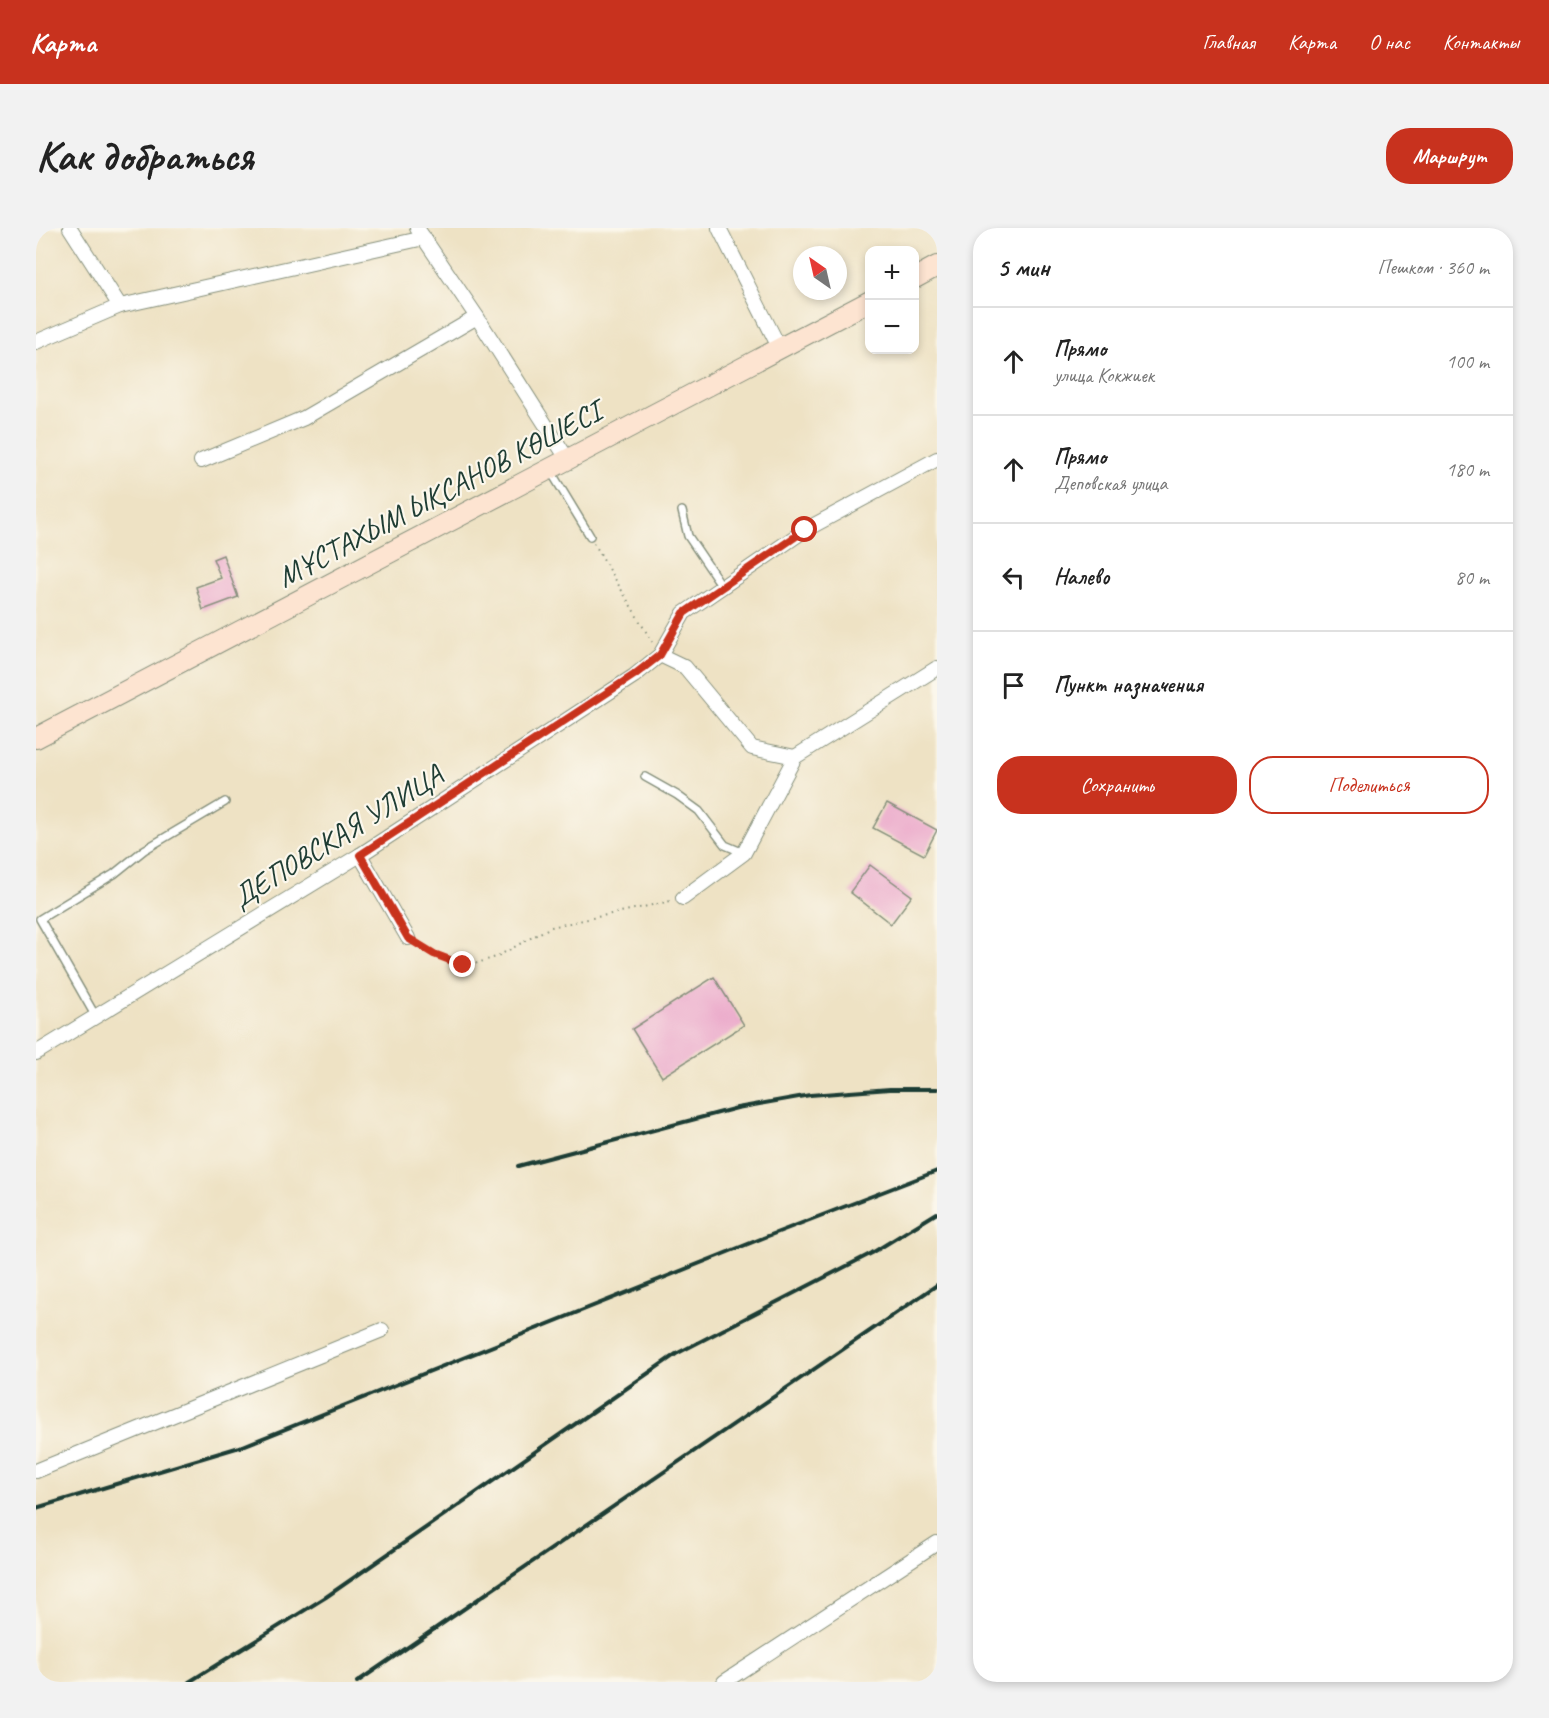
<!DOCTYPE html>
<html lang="ru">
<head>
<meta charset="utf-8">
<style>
	:root { --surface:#fff; --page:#f2f2f2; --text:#222; --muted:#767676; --line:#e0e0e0; --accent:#c8321e }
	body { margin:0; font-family:Caveat,sans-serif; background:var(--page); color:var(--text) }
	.controls { position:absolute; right:18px; top:18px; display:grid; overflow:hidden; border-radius:12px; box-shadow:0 3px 9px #0003 }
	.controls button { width:54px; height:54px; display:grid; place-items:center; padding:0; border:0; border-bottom:2px solid var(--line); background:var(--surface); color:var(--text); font:30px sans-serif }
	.compass { position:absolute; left:757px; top:18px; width:54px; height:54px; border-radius:50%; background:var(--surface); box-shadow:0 3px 9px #0003; rotate:326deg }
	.stop { position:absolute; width:18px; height:18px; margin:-14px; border:4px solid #c8321e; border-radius:50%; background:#fff }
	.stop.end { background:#c8321e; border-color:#fff; box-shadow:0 2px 6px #0008 }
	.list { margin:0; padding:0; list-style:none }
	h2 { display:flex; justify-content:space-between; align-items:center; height:78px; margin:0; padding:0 24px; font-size:26px }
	h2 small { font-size:20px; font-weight:400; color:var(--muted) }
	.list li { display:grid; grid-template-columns:39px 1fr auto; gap:18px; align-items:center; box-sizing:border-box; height:108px; padding:0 24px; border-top:2px solid var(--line) }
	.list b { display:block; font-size:22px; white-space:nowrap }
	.list p { margin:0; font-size:20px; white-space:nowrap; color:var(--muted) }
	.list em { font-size:20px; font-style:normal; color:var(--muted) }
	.actions { display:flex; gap:12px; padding:18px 24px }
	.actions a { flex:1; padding:14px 0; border:2px solid var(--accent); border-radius:24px; text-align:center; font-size:21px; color:var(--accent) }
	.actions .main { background:var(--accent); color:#fff }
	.icon { flex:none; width:33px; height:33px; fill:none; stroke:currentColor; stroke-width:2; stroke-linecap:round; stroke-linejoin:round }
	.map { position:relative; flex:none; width:901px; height:1454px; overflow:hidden; border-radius:24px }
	header { display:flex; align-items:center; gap:36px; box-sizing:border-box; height:84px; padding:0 30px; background:var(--accent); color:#fff }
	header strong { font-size:28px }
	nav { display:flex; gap:33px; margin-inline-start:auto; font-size:21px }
	.intro { display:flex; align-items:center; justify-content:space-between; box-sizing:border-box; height:144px; padding:0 36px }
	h1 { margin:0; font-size:42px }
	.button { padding:15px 27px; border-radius:24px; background:var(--accent); color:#fff; font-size:21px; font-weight:700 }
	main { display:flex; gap:36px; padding:0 36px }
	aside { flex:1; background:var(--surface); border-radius:24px; box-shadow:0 3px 9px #0003 }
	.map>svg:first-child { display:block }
	.building { fill:#ecadcc }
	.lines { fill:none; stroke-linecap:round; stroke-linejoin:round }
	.lane-casing { stroke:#86907c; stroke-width:10 }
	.street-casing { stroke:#86907c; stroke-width:16 }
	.secondary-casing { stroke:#86907c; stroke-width:22 }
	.path { stroke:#86907c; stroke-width:2; stroke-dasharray:1.5 4.5; stroke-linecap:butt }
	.lane { stroke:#fff; stroke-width:7 }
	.street { stroke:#fff; stroke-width:14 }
	.secondary { stroke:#fde4d1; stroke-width:20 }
	.rail { stroke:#1f3d34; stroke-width:4 }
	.route { stroke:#c8321e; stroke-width:8 }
	.labels { text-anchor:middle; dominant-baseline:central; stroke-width:4.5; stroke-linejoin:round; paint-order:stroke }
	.street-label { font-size:30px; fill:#1f3d34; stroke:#fbf7ec }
</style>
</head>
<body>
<header>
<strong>Карта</strong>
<nav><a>Главная</a><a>Карта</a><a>О нас</a><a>Контакты</a></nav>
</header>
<div class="intro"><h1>Как добраться</h1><a class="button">Маршрут</a></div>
<main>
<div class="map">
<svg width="901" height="1454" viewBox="0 0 901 1454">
	<rect width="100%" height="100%" fill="#fbf7ec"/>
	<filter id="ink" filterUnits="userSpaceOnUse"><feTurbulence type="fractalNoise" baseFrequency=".0167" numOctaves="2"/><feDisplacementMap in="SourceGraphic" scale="12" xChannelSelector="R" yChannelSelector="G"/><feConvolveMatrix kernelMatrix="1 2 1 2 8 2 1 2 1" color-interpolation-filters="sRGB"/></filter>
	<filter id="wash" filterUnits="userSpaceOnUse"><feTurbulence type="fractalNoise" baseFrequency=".008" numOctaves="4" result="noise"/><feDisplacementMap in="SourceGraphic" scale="24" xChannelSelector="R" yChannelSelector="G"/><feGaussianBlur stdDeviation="1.35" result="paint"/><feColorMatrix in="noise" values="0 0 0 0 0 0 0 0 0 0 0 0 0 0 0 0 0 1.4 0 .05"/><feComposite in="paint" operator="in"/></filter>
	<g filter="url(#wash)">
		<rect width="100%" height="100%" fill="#eee2c4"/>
		<g id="blocks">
			<g class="building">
				<polygon points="187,327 202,369 167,382 160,359 185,350 177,331"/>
				<polygon points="851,575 901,602 888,627 837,600"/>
				<polygon points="834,637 876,668 855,696 814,664"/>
				<polygon points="678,749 708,797 626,849 596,801"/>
			</g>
		</g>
	</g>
	<g filter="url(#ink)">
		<use href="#blocks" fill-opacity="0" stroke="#86907c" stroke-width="1.5"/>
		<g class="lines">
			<g class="lane-casing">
				<g id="lane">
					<polyline points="514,242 554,308"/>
					<polyline points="646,283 652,308 686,358"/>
					<polyline points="609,549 641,567 663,583 689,617 708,625"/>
					<polyline points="60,789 4,691 78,646 108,622 189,574"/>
				</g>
			</g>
			<g class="street-casing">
				<g id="street">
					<polyline points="34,0 84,78 388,10"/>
					<polyline points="381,0 441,89 532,232"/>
					<polyline points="683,0 744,121"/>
					<polyline points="0,114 84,78"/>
					<polyline points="165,233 268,190 441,89"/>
					<polyline points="624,427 649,439 716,520 759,529"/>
					<polyline points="324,627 372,710"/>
					<polyline points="647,670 708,625 759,529 901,440"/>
					<polyline points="0,825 324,627 598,448 624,427 648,385 769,302 901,231"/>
					<polyline points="0,1243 346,1102"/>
					<polyline points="688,1454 901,1315"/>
				</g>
			</g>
			<g class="secondary-casing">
				<g id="secondary">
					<polyline points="879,50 901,38"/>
					<polyline points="0,510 834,73"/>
				</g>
			</g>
			<g class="path">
				<polyline points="558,315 616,414"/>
				<polyline points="384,718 398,726 427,737 438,736 460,729 515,699 635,673"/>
			</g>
			<use href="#lane" class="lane"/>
			<use href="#street" class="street"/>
			<use href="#secondary" class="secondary"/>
			<g class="rail">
				<polyline points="482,938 701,880 774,867 854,861 901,861"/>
				<polyline points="0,1280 207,1218 732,1008 901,943"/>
				<polyline points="153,1454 290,1369 640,1126 836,1025 901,985"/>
				<polyline points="321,1454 901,1057"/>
			</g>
		</g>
	</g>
	<g class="lines" filter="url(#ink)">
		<polyline class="route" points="427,737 398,726 372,710 324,627 598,447 624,427 648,385 769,302"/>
	</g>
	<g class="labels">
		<g class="street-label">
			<text transform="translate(403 266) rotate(-28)">МҰСТАХЫМ ЫҚСАНОВ КӨШЕСІ</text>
			<text transform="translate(301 608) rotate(-32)">ДЕПОВСКАЯ УЛИЦА</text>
		</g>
	</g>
</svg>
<div class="controls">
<button>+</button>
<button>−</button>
</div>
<svg class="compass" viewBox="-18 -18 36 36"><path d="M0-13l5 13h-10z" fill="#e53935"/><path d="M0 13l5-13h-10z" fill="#767676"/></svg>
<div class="stop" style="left:769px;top:302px"></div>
<div class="stop end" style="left:427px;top:737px"></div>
</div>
<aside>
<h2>5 мин<small>Пешком · 360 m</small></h2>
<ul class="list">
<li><svg class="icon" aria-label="ahead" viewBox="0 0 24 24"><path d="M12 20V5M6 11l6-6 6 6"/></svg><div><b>Прямо</b><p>улица Кокжиек</p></div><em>100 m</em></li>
<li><svg class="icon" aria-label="ahead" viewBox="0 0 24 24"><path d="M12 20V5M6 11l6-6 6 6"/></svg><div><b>Прямо</b><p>Деповская улица</p></div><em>180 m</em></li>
<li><svg class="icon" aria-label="left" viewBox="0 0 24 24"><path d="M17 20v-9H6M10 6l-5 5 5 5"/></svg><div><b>Налево</b></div><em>80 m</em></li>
<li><svg class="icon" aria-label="arrive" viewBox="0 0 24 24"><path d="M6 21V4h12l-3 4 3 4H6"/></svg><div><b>Пункт назначения</b></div></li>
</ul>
<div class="actions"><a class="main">Сохранить</a><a>Поделиться</a></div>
</aside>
</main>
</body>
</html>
